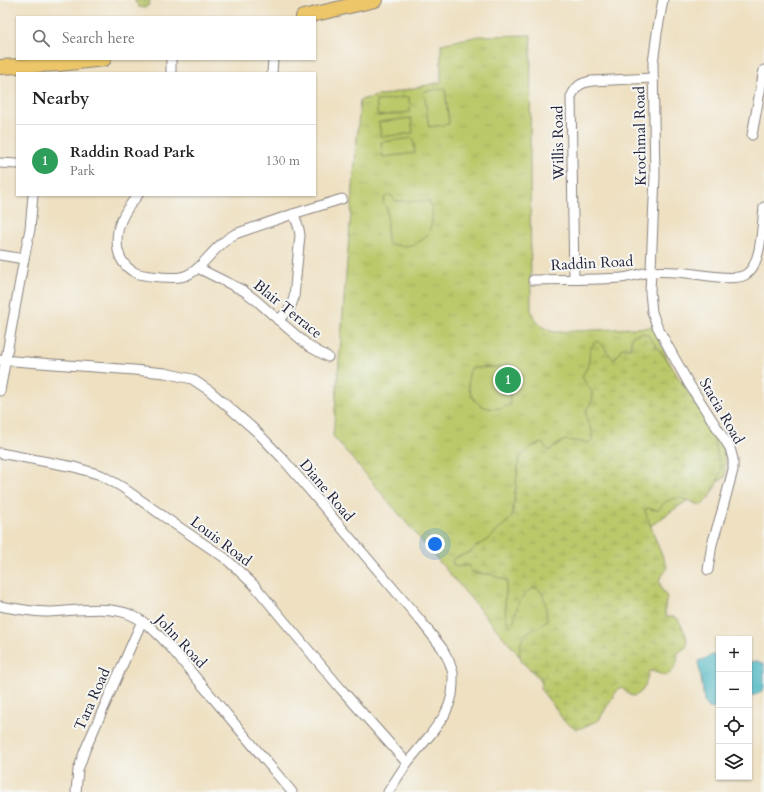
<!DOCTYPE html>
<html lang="en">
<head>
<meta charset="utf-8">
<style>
	:root { --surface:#fff; --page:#f6f6f6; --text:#222; --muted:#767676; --line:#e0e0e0; --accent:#b45309 }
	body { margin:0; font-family:Cardo,serif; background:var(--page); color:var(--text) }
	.controls { position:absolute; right:12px; bottom:12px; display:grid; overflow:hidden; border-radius:0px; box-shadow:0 1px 3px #0004 }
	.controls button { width:36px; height:36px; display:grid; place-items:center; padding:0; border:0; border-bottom:1px solid var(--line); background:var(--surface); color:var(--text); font:20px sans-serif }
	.you { position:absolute; left:435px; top:544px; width:14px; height:14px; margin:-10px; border:3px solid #fff; border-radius:50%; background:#1a73e8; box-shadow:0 0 0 6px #1a73e833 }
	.badge { display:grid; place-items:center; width:26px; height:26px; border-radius:50%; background:var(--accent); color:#fff; font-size:13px; font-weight:700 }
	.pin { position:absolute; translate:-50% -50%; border:2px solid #fff; box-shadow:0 1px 4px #0006 }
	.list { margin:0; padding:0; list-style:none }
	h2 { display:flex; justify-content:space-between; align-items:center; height:52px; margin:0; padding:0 16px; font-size:17px }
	h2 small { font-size:13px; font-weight:400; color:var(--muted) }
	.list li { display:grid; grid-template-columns:26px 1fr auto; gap:12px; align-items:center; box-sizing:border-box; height:72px; padding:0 16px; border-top:1px solid var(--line) }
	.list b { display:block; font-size:15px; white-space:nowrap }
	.list p { margin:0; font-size:13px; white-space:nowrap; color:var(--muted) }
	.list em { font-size:13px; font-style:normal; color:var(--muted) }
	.icon { flex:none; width:22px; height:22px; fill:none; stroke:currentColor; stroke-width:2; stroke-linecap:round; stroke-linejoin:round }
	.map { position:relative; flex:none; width:764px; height:792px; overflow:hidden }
	.search { position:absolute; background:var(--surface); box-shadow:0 1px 3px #0004; left:16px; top:16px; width:300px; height:44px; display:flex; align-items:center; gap:10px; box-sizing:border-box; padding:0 14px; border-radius:0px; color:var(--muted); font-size:15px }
	.panel { position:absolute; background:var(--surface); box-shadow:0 1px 3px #0004; left:16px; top:72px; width:300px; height:124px; border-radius:0px }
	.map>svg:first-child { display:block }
	.grass { fill:url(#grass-tufts); stroke:#6f7653 }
	.wetland { fill:url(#wetland-marsh); stroke:#6f7653 }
	.pitch { fill:#bcc96b; stroke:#6f7653 }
	.water { fill:#48b6c2; stroke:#356c7e }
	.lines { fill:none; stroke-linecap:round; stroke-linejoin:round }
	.street-casing { stroke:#88817e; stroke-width:11 }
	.primary-casing { stroke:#88817e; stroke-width:16 }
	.street { stroke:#fff; stroke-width:9 }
	.primary { stroke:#ecc669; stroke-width:14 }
	.labels { text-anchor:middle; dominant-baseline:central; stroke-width:4; stroke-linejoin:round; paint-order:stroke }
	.street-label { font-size:15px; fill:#22223b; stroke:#f6f6f2 }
</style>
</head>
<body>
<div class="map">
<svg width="764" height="792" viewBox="0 0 764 792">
	<defs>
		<pattern id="grass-tufts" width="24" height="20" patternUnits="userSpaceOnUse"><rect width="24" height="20" fill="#bcc96b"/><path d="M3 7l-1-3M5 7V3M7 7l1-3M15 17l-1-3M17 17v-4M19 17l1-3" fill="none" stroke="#a1ac5e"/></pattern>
		<pattern id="wetland-marsh" width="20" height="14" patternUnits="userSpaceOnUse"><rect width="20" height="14" fill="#bcc96b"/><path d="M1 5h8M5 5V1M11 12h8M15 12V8" fill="none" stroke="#a1ac5e"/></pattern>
	</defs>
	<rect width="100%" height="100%" fill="#f6f6f2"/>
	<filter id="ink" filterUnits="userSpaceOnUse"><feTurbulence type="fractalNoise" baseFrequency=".025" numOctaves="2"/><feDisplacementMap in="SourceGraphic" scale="8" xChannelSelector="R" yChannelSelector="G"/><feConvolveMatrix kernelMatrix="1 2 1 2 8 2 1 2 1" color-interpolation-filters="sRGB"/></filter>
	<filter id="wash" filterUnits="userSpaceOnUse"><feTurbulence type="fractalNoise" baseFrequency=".012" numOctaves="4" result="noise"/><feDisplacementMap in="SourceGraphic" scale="16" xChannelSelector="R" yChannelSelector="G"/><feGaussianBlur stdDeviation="0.9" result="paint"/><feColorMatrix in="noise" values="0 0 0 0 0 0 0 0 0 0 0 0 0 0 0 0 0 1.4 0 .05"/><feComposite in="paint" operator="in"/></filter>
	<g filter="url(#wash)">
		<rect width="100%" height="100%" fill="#eee0c1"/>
		<path class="grass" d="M531,35l-1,118 1,156c3,13 12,21 25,23l97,-5 18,39 16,28 35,52 3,13v18l-52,33 -38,27 -81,160 -221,-261 27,-336 81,-18v-38l38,-8z"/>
		<g class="wetland">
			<polygon points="134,0 150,0 150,1 149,5 145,8 139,7"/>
			<path d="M640,333l7,1 25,33 14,21 21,34 6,16 8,31 -4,14 -5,10 -3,5 -7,7c-5,0 -8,-2 -12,-4 -9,-4 -18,-4 -26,2 -2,2 -3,5 -6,7h-4l-6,-2 -2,1 -1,2 14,37 8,19v2l-8,11 3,10 5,7c-1,7 -4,14 0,20h8l3,2c3,7 9,15 9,23 1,8 -6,6 -9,12 -1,1 0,4 -1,6 0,5 -5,13 -10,15 -4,1 -13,-4 -18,-4 -3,10 -3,21 -15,25l-4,-1 -9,-8 -2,1 -7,10 -13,22 -20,9h-4l-12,-9 -6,-10 -16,-20c0,-3 1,-6 1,-9 -1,-11 -18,-11 -21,-22 -3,-7 -1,-21 6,-26 8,-7 12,-3 20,-14 -1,-8 -2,-39 -17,-29 -4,2 -8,7 -11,12 -2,5 -4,15 -6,21l-2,2h-2l-3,-6 -1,-19 2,-19 -17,-7 -15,-1 -3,-1 -4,-7 -11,2 -4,-2 -1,-5 2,-2 17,-6 4,-5 15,-9 22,-21 7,-58 8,-9 8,-5 7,-2 6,7h2l13,-9 4,-1 22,3c7,-5 2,-14 -1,-20 -1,-4 -2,-9 -2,-13 14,-18 3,-18 -4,-33 2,-5 5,-8 6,-12 3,-11 -1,-16 8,-24 9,3 11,12 17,18h2l7,-11h8l1,-1v-8l1,-3z"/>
		</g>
		<g class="pitch">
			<polygon points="445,89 449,124 429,127 424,91"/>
			<polygon points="409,97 410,112 378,116 376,101"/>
			<polygon points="411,118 413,133 381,137 379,122"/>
			<polygon points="413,138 415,153 383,157 381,142"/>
			<path d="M390,195l2,1 3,5h34c13,30 -13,55 -42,41v-34c-4,-3 -5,-6 -2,-11z"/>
			<path d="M508,363l4,2c3,4 1,7 -3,10l1,30c-27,13 -50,-10 -39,-37l32,-1 1,-2z"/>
		</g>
		<g class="water">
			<path d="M712,655l7,1v50c-4,4 -7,3 -12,1l-3,-6 -2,-16 -4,-24 9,-3z"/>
			<path d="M757,661l7,3v24c-4,6 -8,7 -15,8v-34z"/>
		</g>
	</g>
	<g filter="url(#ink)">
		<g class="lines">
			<g class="street-casing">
				<g id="street">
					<polyline points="663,0 657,33 653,63 655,176 650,292 652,312 657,326 670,350 689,384 730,448 733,459 733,470 722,511 712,544 708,570"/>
					<polyline points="171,59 171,73"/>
					<polyline points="272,73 273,59"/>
					<polyline points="752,135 764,70"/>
					<polyline points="0,163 17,164"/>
					<path d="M138,195c-14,16 -24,33 -20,55 2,10 7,17 16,22 7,4 18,4 27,5 16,1 24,2 37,-9l46,23 13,10 27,24 26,22 18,10"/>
					<polyline points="0,255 24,259 30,229 33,195"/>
					<path d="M198,268c12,-12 22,-26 37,-34l58,-20 49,-15"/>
					<path d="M574,279l-3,-182c5,-11 9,-14 21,-16l61,-3"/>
					<path d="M533,280c29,-1 59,0 88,-2 10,-1 20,-5 30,-6 9,-1 19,0 27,0 15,1 55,10 67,3 17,-9 17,-51 19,-68"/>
					<path d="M278,320c9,-8 13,-11 16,-23l6,-62c-1,-8 -3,-14 -7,-21"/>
					<polyline points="0,360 134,370 165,373 192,379 210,391 256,431 283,459 420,620 442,648 449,661 453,673 453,684 452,695 449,705 444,716 431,734 407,763 388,792"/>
					<polyline points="0,391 24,259"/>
					<polyline points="0,453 74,467 101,475 122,487 173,523 225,558 254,585 341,689 407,763"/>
					<path d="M0,606c16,3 32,6 49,6 24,-1 59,-7 82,3 16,7 28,20 40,33l121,144"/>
					<polyline points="76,792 78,770 85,750 142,621"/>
				</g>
			</g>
			<g class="primary-casing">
				<g id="primary">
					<polyline points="303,17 375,0"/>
					<polyline points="0,67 59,64 104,59"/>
				</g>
			</g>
			<use href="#street" class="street"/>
			<use href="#primary" class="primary"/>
		</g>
	</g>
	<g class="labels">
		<g class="street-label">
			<text transform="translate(640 136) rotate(-91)">Krochmal Road</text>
			<text transform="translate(558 143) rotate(-91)">Willis Road</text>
			<text transform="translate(592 263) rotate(-3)">Raddin Road</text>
			<text transform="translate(288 309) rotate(39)">Blair Terrace</text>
			<text transform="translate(722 411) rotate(60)">Stacia Road</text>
			<text transform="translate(327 490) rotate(50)">Diane Road</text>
			<text transform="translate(221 541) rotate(37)">Louis Road</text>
			<text transform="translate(181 641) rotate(47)">John Road</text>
			<text transform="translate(92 699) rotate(-66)">Tara Road</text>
		</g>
	</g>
</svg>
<div class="controls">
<button>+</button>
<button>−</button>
<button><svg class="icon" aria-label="locate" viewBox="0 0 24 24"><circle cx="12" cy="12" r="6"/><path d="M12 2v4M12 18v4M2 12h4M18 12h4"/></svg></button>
<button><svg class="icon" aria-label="layers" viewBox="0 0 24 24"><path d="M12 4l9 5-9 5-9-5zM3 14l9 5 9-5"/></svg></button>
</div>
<div class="you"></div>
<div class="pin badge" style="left:508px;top:380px;background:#2e9e5b">1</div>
<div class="search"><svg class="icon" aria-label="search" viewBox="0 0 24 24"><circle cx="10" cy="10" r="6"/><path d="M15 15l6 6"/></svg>Search here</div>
<section class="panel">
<h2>Nearby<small></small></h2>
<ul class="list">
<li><span class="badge" style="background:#2e9e5b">1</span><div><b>Raddin Road Park</b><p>Park</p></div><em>130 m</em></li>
</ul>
</section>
</div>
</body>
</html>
